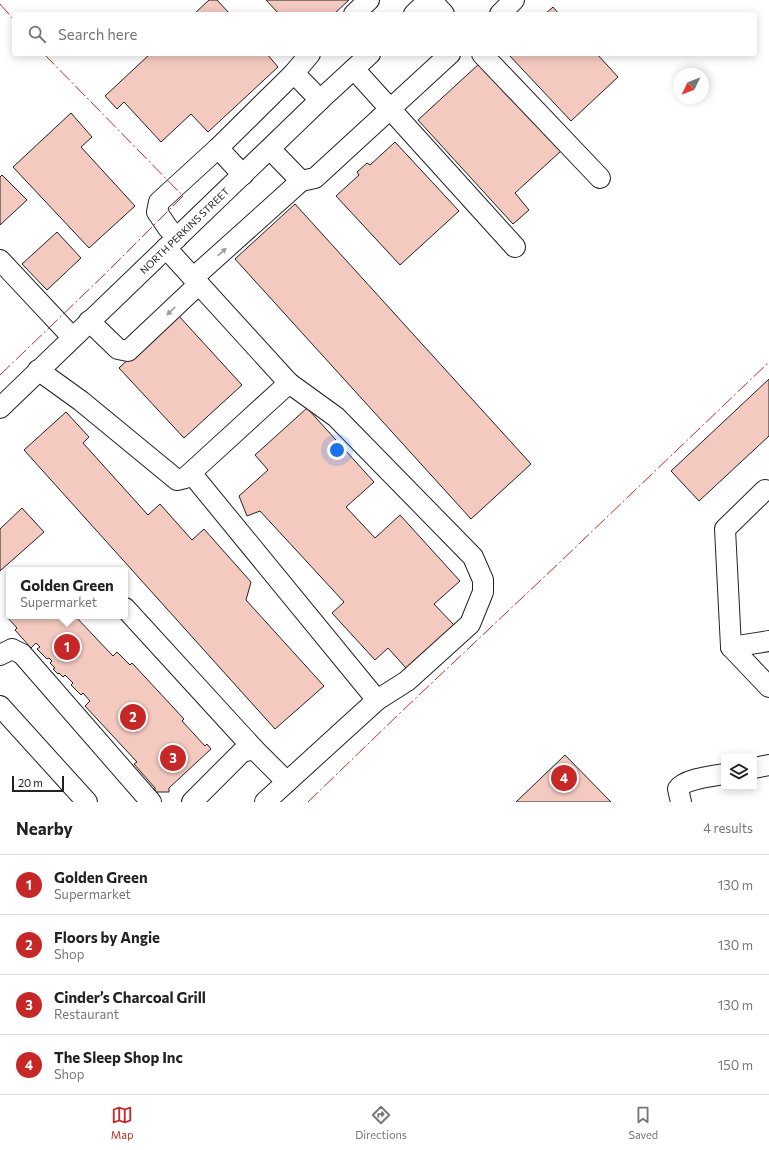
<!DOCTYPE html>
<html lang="en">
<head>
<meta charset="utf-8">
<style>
	:root { --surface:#fff; --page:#f6f6f6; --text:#222; --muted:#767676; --line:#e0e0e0; --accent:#c62828 }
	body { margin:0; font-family:Commissioner,sans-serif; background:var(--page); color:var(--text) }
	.controls { position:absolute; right:12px; bottom:12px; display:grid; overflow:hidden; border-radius:4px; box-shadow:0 2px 10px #0003 }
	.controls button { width:36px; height:36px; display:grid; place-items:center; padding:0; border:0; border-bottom:1px solid var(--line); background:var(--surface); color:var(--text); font:20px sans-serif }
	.compass { position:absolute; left:673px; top:68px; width:36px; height:36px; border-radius:50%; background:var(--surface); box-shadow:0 2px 10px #0003; rotate:227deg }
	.scale { position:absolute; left:12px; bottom:10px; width:52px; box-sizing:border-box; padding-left:4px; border:2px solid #222; border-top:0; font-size:11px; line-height:14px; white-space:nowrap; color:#222; -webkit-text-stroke:3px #fff; paint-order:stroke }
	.you { position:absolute; left:337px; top:450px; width:14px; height:14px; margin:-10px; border:3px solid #fff; border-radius:50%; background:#1a73e8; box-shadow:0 0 0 6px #1a73e833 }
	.badge { display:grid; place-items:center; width:26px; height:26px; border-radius:50%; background:var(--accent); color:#fff; font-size:13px; font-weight:700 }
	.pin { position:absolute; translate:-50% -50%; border:2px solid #fff; box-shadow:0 1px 4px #0006 }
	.popup { position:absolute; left:6px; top:567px; width:122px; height:52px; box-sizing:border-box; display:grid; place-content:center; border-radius:4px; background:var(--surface); filter:drop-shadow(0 1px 3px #0005); font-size:13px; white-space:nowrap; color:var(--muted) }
	.popup b { font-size:15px; color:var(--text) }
	.popup::after { content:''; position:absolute; left:50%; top:100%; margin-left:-8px; border:8px solid transparent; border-top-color:var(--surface) }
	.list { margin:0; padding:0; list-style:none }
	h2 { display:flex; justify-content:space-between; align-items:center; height:52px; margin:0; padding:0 16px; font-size:17px }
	h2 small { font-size:13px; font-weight:400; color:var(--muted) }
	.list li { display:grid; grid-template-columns:26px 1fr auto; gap:12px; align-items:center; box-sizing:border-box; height:60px; padding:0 16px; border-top:1px solid var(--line) }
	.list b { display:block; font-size:15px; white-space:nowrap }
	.list p { margin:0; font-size:13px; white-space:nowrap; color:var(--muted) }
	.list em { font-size:13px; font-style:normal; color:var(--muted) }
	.icon { flex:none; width:22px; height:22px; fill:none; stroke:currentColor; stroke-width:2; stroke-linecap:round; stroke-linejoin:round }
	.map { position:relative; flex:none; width:769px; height:802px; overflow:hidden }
	.search { position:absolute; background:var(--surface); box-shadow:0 2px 10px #0003; left:12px; right:12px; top:12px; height:44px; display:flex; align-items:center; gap:10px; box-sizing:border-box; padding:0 14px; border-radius:4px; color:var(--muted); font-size:15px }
	.sheet { height:292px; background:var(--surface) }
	nav { display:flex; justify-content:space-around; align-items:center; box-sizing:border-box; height:56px; border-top:1px solid var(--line); background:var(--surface); font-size:11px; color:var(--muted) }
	nav a { display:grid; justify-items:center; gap:2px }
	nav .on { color:var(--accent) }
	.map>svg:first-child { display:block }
	.building { fill:#f3c9c0; stroke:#222 }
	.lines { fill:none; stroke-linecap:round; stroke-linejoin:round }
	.minor-casing { stroke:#222; stroke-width:22 }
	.minor { stroke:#fff; stroke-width:20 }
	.power { stroke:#c62828; stroke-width:1; stroke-dasharray:14 3 2 3; stroke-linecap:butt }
	.oneway { fill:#9c9c9c }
	.labels { text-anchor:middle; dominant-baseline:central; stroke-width:3; stroke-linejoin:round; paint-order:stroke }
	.street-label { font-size:10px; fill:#222; stroke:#fff }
</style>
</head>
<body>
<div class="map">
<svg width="769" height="802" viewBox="0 0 769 802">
	<rect width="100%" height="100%" fill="#fff"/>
	<g class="building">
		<polygon points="209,0 217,0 230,14 194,14"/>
		<polygon points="266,0 349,0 334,14 279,14"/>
		<polygon points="553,7 559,14 545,14"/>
		<polygon points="150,54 267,54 278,67 208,132 191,114 161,142 124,102 117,109 105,96"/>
		<polygon points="508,54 597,54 618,77 571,121"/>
		<polygon points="480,63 561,151 515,193 529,210 513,224 418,120"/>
		<polygon points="71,113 92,137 81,147 135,206 89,248 13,167"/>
		<polygon points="395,142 459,211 400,265 336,196 359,175 357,172 367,163 370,165"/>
		<polygon points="2,175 27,200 0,225 0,177"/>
		<polygon points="295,204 531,464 471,519 235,259"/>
		<polygon points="57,232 81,258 47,290 22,264"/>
		<polygon points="177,314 242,385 184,438 119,368"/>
		<polygon points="769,379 769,436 699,501 671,471"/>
		<polygon points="307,408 374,482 346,507 375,538 400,515 460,581 434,604 454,625 406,668 388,648 375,660 332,613 344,602 260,511 247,516 239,496 268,470 255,455"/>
		<polygon points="66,412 89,437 83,443 148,515 160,504 192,540 204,529 251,582 246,600 324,686 275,729 24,450"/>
		<polygon points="22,508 44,532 0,571 0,529"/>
		<polygon points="9,615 9,616 75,616 113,656 117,652 130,665 132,663 184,719 182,721 205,746 207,744 211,749 169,788 169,792 155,792 155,788 134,764 137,762 85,706 90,701 83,693 81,695 71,685 73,683 65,675 63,677 59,673 58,674 53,669 55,668 50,663 52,661 49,658 47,659 37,649 40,647 36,643 31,648 15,630 17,628 7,617"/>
		<polygon points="565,755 611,802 516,802"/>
	</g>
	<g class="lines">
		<g class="minor-casing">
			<g id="minor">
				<polyline points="431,0 444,14"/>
				<polyline points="354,14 369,0"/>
				<polyline points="414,14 429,0"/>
				<polyline points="500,14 514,0"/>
				<polyline points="482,54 600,178"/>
				<polyline points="354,69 515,247"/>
				<polyline points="294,73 320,100"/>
				<polyline points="218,148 243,175"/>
				<polyline points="270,149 301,181 315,178 450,54"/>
				<polyline points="177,238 168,228 157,212 159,202 218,148 294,73 310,54"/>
				<polyline points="0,260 72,337"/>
				<polyline points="193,278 301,181"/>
				<polyline points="89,321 118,349 128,351 199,284"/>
				<polyline points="38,370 81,401 177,480 185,478 289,383 166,248"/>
				<polyline points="289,383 336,417 473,557 483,580 483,592 470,624 407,681 377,700"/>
				<path id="s1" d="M0,408l320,-308 50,-46"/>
				<polyline points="191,473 377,700 265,802"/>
				<polyline points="125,608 254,749"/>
				<polyline points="731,647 725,529 765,490"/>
				<polyline points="731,647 769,687"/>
				<polyline points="731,647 769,641"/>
				<polyline points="0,655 12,649 22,654 151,802"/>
				<polyline points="0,706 87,802"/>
				<polyline points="754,768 769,765"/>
				<polyline points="192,802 242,752 254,749 287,782"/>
				<path d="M681,802l-3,-13c6,-10 34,-13 46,-15"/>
			</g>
		</g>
		<use href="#minor" class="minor"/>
		<g class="power">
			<polyline points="0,4 14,20"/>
			<polyline points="0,375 105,274 183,196 44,54"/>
			<polyline points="308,802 400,713 559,563 769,362"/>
		</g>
	</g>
	<defs><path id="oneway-solid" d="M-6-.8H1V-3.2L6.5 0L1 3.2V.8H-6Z"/></defs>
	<g class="oneway">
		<use href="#oneway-solid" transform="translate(222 252) rotate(-42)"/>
		<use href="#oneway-solid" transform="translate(171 311) rotate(137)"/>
	</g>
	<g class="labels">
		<g class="street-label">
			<text stroke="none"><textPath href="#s1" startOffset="256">NORTH PERKINS STREET</textPath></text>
		</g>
	</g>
</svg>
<div class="controls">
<button><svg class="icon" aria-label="layers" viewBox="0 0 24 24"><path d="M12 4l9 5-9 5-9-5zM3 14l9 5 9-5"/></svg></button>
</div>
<svg class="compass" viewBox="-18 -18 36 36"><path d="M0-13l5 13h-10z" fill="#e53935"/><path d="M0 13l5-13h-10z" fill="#767676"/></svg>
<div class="scale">20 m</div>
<div class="you"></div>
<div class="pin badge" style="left:67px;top:647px">1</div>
<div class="popup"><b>Golden Green</b>Supermarket</div>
<div class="pin badge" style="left:133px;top:717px">2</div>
<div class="pin badge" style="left:173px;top:758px">3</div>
<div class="pin badge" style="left:564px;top:778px">4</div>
<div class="search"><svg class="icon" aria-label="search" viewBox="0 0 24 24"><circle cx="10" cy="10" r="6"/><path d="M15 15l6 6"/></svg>Search here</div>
</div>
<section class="sheet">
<h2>Nearby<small>4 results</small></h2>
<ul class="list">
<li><span class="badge">1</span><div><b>Golden Green</b><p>Supermarket</p></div><em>130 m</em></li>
<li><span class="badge">2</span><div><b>Floors by Angie</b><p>Shop</p></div><em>130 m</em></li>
<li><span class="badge">3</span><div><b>Cinder’s Charcoal Grill</b><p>Restaurant</p></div><em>130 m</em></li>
<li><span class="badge">4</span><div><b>The Sleep Shop Inc</b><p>Shop</p></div><em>150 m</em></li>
</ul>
</section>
<nav>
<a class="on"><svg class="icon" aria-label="map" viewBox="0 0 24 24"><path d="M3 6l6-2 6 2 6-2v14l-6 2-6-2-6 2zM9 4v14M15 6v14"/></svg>Map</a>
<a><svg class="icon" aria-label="directions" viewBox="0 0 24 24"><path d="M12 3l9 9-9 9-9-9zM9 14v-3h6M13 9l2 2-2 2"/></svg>Directions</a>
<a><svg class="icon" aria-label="saved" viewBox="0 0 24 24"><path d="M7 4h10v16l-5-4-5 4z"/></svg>Saved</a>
</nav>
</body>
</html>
